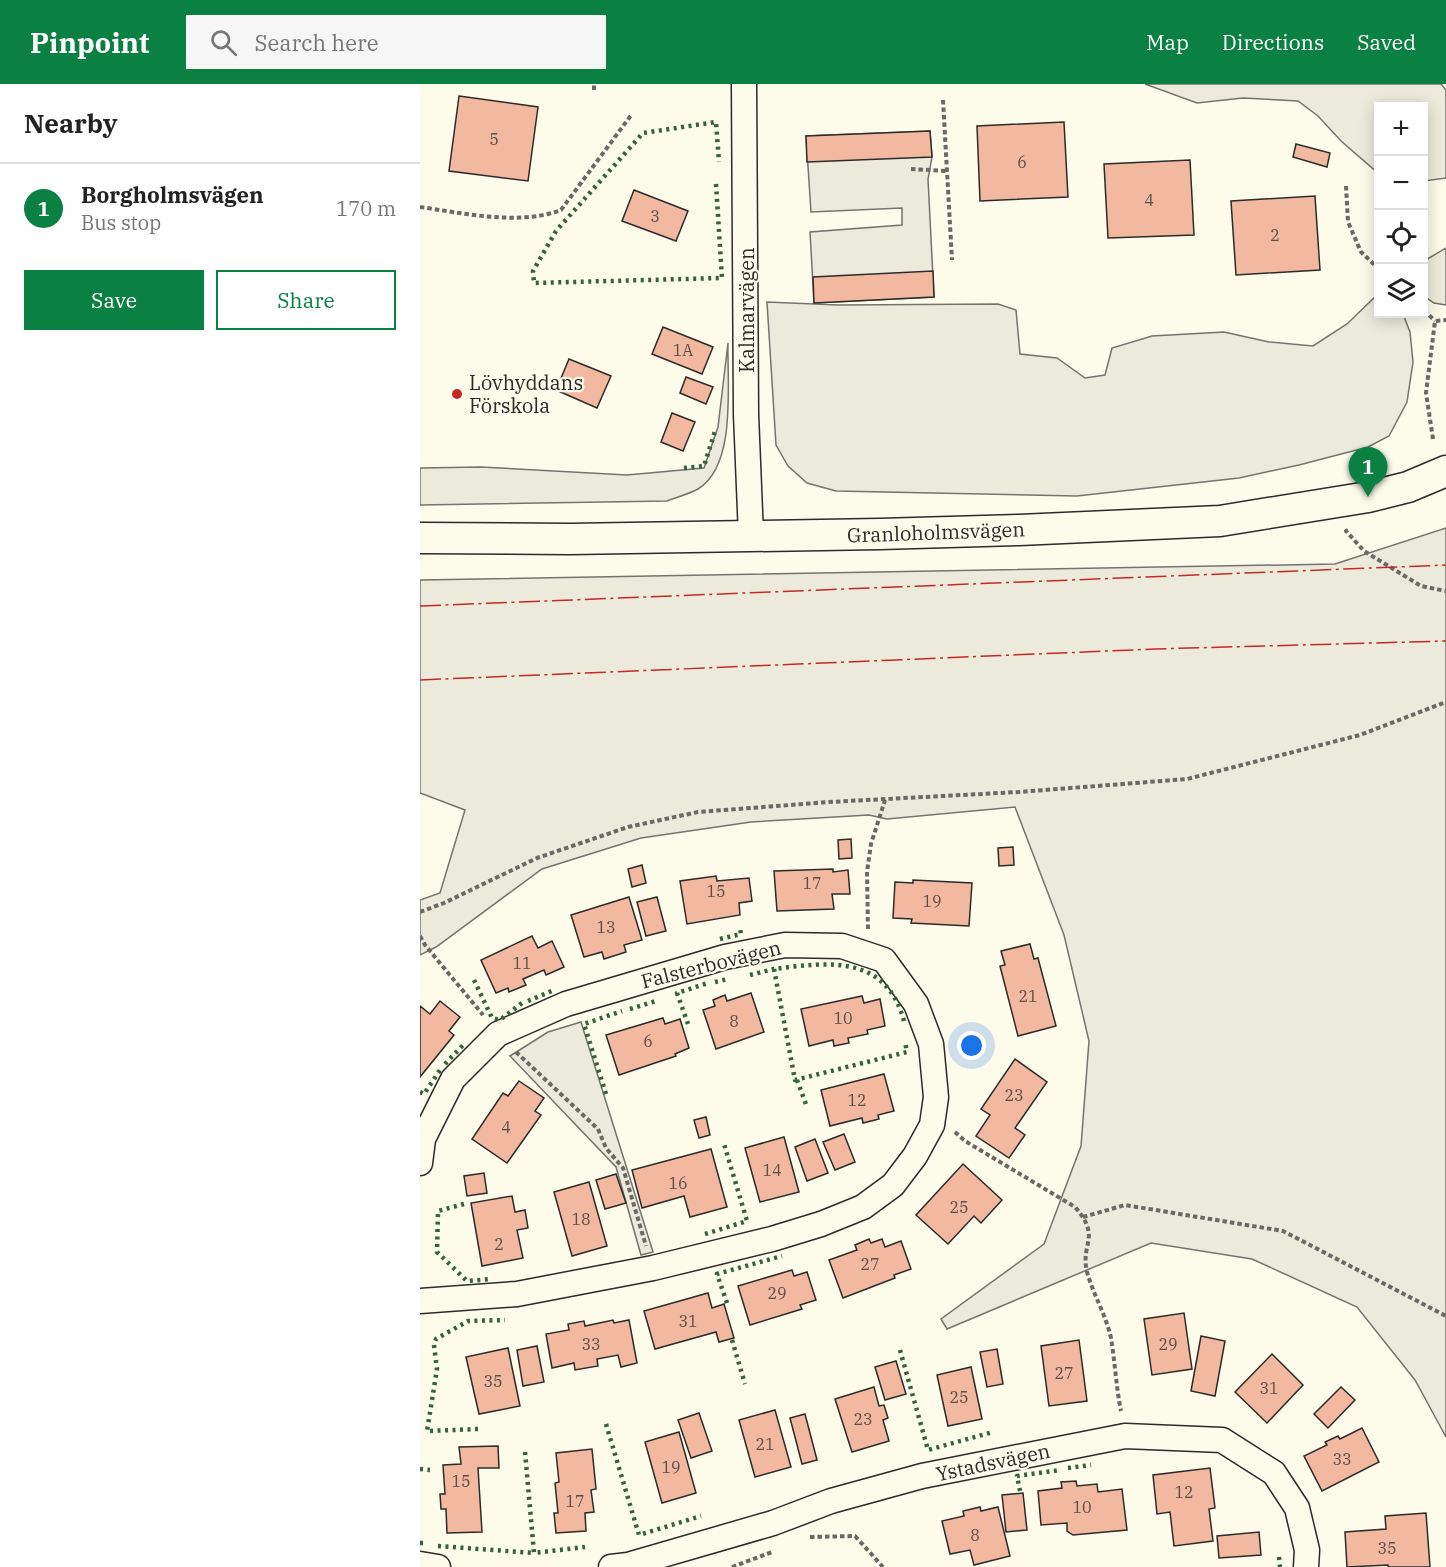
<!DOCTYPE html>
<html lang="en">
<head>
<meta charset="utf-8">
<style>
	:root { --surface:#fff; --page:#f6f6f6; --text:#222; --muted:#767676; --line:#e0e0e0; --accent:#0b8043 }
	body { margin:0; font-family:"IBM Plex Serif",serif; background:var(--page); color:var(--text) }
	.controls { position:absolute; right:18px; top:18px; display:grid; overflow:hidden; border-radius:0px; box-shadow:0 3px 15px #0003 }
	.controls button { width:54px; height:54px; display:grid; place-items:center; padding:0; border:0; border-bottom:2px solid var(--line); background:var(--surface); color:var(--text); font:30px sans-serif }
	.you { position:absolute; left:552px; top:962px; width:21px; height:21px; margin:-15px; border:4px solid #fff; border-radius:50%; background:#1a73e8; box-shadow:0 0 0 9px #1a73e833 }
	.badge { display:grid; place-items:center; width:39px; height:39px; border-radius:50%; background:var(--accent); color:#fff; font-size:20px; font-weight:700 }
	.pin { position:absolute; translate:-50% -50px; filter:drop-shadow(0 2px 3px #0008) }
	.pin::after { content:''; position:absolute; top:32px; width:21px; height:18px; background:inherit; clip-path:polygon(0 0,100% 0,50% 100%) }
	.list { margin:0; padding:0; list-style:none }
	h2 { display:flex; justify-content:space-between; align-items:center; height:78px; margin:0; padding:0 24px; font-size:26px }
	h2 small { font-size:20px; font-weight:400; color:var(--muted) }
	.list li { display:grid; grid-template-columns:39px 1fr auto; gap:18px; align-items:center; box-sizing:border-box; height:90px; padding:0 24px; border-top:2px solid var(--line) }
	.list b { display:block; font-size:22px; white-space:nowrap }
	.list p { margin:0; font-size:20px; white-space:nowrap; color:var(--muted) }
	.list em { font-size:20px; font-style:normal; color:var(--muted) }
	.actions { display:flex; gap:12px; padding:18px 24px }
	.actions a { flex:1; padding:14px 0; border:2px solid var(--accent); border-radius:0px; text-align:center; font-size:21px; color:var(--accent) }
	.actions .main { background:var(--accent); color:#fff }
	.icon { flex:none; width:33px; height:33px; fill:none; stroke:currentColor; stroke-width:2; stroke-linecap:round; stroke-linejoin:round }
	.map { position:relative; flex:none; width:1026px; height:1483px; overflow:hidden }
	header { display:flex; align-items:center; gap:36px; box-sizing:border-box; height:84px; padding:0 30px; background:var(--accent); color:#fff }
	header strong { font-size:28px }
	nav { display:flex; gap:33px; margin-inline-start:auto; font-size:21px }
	.search { width:420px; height:54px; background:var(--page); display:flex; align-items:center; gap:15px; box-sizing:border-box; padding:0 21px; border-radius:0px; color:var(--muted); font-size:22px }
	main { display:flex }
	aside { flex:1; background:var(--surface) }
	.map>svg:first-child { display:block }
	.green { fill:#ecebdb; stroke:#74746e; stroke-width:1.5 }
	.parking { fill:#eceadb; stroke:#74746e; stroke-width:1.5 }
	.building { fill:#f2b8a0; stroke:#2b2b2b; stroke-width:1.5 }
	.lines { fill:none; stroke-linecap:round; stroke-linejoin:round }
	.minor-casing { stroke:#2b2b2b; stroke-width:27 }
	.tertiary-casing { stroke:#2b2b2b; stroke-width:33 }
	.path { stroke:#6a6964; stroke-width:4; stroke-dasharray:4.5 3; stroke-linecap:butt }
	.minor { stroke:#fdfbea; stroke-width:24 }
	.tertiary { stroke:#fdfbea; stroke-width:30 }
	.hedge { stroke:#34623c; stroke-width:4.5; stroke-dasharray:3 4.5; stroke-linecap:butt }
	.power { stroke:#c62828; stroke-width:1.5; stroke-dasharray:21 4.5 3 4.5; stroke-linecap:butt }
	.poi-dot { fill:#c62828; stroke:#fdfbea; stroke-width:2 }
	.labels { text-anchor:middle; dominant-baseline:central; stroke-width:4.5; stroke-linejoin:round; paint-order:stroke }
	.number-label { font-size:16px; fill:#5d4e48 }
	.street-label { font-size:20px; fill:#2b2b2b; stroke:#fdfbea }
	.poi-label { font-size:20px; fill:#2b2b2b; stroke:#fdfbea; text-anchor:start }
</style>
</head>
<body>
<header>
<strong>Pinpoint</strong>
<div class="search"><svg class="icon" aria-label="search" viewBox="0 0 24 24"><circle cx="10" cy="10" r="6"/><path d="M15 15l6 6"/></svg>Search here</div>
<nav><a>Map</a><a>Directions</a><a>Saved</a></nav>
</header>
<main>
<aside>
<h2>Nearby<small></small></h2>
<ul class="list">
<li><span class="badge">1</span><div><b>Borgholmsvägen</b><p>Bus stop</p></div><em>170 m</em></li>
</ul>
<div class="actions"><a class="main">Save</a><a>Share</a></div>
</aside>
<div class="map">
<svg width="1026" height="1483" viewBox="0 0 1026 1483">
	<rect width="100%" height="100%" fill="#fdfbea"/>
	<g class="green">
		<polygon points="725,0 1021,0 1026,6 1026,94 1004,97 1004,22 958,22 958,89 921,57 898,32 878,17 823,14 777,19"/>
		<polygon points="1026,164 1026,221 1014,219 1004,212 1004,177"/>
		<polygon points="956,212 958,213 958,230 983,230 990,248 993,278 987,318 969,352 948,363 879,381 819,394 657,412 416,407 387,399 368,382 356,361 347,218 418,221 578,220 596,226 600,270 637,274 665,294 685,291 692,264 732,252 804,248 849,258 893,262 927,240"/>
		<path d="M308,259c-1,41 9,122 -30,146 -9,5 -21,8 -31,12l-247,4v-37l61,-1 146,8 77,-7 14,-41z"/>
		<polygon points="1026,444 1026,1353 995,1296 937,1223 832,1175 731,1159 527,1245 521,1235 624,1160 661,1062 669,957 644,851 595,723 467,735 449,731 331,738 221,754 122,785 16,863 0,871 0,816 20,809 45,726 0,709 0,496 915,480"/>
		<polygon points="161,938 233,1168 221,1171 196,1083 90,972 128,948"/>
	</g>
	<polygon class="parking" points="510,47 512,73 508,95 514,213 394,219 390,148 482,141 482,124 391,128 386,52"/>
	<g class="building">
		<polygon points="39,12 118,23 108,97 29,87"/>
		<polygon points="644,38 648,113 560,117 557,42"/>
		<polygon points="510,47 512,73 387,78 386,52"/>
		<polygon points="876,60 910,69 907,83 873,73"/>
		<polygon points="770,76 774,151 688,154 684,80"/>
		<polygon points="214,106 268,127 256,157 202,137"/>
		<polygon points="895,112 900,186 816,191 811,117"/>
		<polygon points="513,187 514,213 394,219 393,193"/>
		<polygon points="243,243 293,263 282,290 232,270"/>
		<polygon points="149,275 191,292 177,324 136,306"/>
		<polygon points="266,293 293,303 286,320 260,309"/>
		<polygon points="252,329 275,338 263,367 241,358"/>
		<polygon points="431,755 432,774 419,775 418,756"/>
		<polygon points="593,763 594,781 579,782 578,764"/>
		<polygon points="222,781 226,799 212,803 208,785"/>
		<polygon points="413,785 413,788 428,786 430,810 412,810 414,825 357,827 354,787"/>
		<polygon points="296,792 297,797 329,794 332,817 319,819 320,831 267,840 260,797"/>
		<polygon points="493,796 552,799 549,842 491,839 492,835 473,834 475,798 493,799"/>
		<polygon points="209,813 222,856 204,861 206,868 184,875 182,868 164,873 151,831"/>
		<polygon points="237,813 246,847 226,852 217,818"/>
		<polygon points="112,852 118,864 132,857 144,883 126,891 124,886 103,895 106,901 89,908 88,904 76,909 61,876"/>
		<polygon points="610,860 614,875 618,874 636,942 598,952 580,882 585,881 581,867"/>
		<polygon points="331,909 344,948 296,965 283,926 295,922 293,916 305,911 307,917"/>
		<polygon points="442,912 444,919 460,915 465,942 447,946 448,950 428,954 429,959 414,962 413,956 389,962 381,925"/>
		<polygon points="20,917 40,933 29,947 34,951 0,993 0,922 10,930"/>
		<polygon points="243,934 245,940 260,935 269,964 255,970 256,972 199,991 186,951"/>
		<polygon points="595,975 627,998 595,1044 605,1051 589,1074 556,1052 570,1031 561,1025"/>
		<polygon points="464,990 474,1027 458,1031 459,1035 443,1039 442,1034 410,1042 401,1006"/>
		<polygon points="99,997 124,1014 115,1027 121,1031 87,1079 52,1055 83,1009 88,1012"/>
		<polygon points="286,1033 290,1051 279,1054 274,1036"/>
		<polygon points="424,1050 435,1078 415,1086 403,1058"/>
		<polygon points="364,1053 379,1108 340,1118 325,1064"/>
		<polygon points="395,1055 408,1089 387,1097 375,1063"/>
		<polygon points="291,1065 307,1123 270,1133 264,1112 222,1124 212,1086"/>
		<polygon points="543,1080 582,1116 561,1139 554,1132 528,1160 496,1131"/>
		<polygon points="64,1089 67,1109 47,1112 44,1092"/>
		<polygon points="196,1090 206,1119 185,1125 176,1096"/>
		<polygon points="169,1098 187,1162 152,1172 134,1108"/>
		<polygon points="92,1112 95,1128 105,1126 108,1144 97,1146 103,1174 62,1182 51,1119"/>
		<polygon points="449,1155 451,1159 462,1155 465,1163 481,1157 491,1185 474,1191 475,1194 423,1214 409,1176 437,1166 435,1161"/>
		<polygon points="372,1186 374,1192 387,1188 396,1216 380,1221 382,1225 330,1241 318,1202"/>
		<polygon points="288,1209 292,1224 304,1220 314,1254 299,1258 296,1248 235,1265 224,1227"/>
		<polygon points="764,1229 772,1285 732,1291 724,1235"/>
		<polygon points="193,1236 194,1239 209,1236 217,1279 201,1283 198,1271 177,1275 178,1282 155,1286 154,1279 132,1284 126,1250 149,1246 148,1240 164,1237 165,1242"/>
		<polygon points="781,1252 805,1257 795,1312 771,1307"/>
		<polygon points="659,1256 667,1317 629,1322 621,1262"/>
		<polygon points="117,1262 124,1298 103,1302 97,1266"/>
		<polygon points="88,1264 100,1322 59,1330 46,1273"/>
		<polygon points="577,1265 583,1300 567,1303 560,1268"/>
		<polygon points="852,1270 883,1301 847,1339 815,1308"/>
		<polygon points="476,1277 486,1310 465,1316 455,1283"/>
		<polygon points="551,1283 562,1335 528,1342 517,1291"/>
		<polygon points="454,1303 459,1322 464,1321 468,1334 463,1336 469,1357 432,1368 415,1315"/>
		<polygon points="921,1303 935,1316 908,1344 894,1330"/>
		<polygon points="355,1326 371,1383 335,1393 319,1336"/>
		<polygon points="279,1329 292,1367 271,1374 258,1336"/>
		<polygon points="385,1330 397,1376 382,1380 370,1334"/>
		<polygon points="942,1344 959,1378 902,1407 884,1372 907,1361 905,1358 918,1352 920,1355"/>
		<polygon points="259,1348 276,1409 242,1419 225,1358"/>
		<polygon points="78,1362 79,1384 58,1384 62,1448 27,1449 26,1425 21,1425 20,1410 25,1410 23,1381 41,1380 39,1363"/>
		<polygon points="172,1365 176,1405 171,1406 174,1428 165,1429 166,1447 136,1449 134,1429 138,1429 135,1399 139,1398 136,1369"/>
		<polygon points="790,1384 795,1424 789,1425 793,1457 754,1462 750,1428 737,1430 733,1391"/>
		<polygon points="656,1397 657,1402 677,1400 678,1408 702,1405 707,1446 653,1451 647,1447 647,1439 621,1441 618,1407 642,1404 641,1398"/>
		<polygon points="603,1409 607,1446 586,1448 582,1411"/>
		<polygon points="560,1423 561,1427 578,1423 590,1472 554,1481 550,1466 530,1470 522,1437 544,1432 543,1427"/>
		<polygon points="1006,1429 1010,1483 968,1483 968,1481 927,1483 925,1448 966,1445 965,1432"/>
		<polygon points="839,1448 841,1471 799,1474 797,1452"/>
	</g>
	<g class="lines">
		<g class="minor-casing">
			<g id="minor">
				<polyline points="324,0 326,330 331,452"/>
				<polyline points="0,1079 3,1055 33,995 78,950 146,920 305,873 365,861 422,862 464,876 496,920 511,960 516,1013 512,1041 495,1072 473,1101 443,1123 401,1140 352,1155 233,1184 97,1210 0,1217"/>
				<polyline points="0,1480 18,1483"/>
				<polyline points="191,1483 208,1481 353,1439 411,1417 502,1392 705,1352 802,1356 854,1389 877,1424 887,1466 886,1483"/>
			</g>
		</g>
		<g class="tertiary-casing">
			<polyline id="tertiary" points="0,454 150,455 460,450 599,446 800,437 948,413 988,403 1026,387"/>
		</g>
		<g class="path">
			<polyline points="174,6 174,0"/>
			<polyline points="523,16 532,176"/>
			<polyline points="491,85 527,87"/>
			<polyline points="926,102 928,138 941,168 958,184"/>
			<path d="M0,123c43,6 99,19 141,3l71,-96"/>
			<polyline points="1004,226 1015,237"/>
			<polyline points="1013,355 1006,309 1015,237 1026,236"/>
			<polyline points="928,446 926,447 944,467 1001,502 1026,507"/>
			<polyline points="0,828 24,819 117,774 208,743 278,728 409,718 599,708 767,695 940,651 1026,618"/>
			<polyline points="448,845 447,788 451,760 465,716"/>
			<polyline points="0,852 5,861 63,931"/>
			<polyline points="96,968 178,1045 186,1064 203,1084 226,1162"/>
			<path d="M535,1048l10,9 110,66c27,31 5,35 12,65 6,22 19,43 24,66 4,24 5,49 10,73"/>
			<polyline points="663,1133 705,1121 863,1147 1026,1232"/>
			<polyline points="390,1453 435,1452 463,1483"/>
			<polyline points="312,1483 352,1468"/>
		</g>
		<use href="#minor" class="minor"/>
		<use href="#tertiary" class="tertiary"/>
		<g class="hedge">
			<polyline points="296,100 302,194 114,199 113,187 136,147 223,49 296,38 299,78"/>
			<polyline points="264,384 284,382 296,344"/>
			<polyline points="300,855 321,850 320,844"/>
			<polyline points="330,891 354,885"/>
			<polyline points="54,896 72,934 80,936 102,919"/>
			<polyline points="295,898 308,895"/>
			<polyline points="108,917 134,906"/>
			<polyline points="210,925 236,917"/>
			<path d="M484,937c-18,-67 -76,-59 -130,-52l21,111 112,-28 -2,-10"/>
			<polyline points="268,940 257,909 288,899"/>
			<polyline points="25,980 45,959"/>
			<polyline points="377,996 387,1023"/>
			<polyline points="0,1008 4,1010 20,986"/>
			<polyline points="186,1010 164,940 202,927"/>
			<polyline points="44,1120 18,1127 17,1168 47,1197 72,1195"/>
			<polyline points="285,1150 327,1137 304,1060"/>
			<polyline points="307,1219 297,1190 362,1172"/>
			<polyline points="312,1256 325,1300"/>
			<polyline points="480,1266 508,1366 573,1348"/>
			<polyline points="186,1340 219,1451 281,1432"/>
			<polyline points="58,1345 7,1347 17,1285 14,1261 16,1255 48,1237 85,1236"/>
			<polyline points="105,1368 114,1469 165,1463"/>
			<polyline points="648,1384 671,1381"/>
			<polyline points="0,1385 10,1386"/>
			<polyline points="600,1407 597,1392 640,1386"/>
			<polyline points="0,1459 6,1459"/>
			<polyline points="18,1462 114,1469"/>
			<polyline points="859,1473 860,1483"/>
		</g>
		<g class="power">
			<polyline points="0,522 1026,481"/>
			<polyline points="0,596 735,565 1026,557"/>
		</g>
	</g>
	<circle class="poi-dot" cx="37" cy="310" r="6"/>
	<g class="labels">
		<g class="number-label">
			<text x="74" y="55">5</text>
			<text x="602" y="78">6</text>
			<text x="729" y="116">4</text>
			<text x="235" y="132">3</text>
			<text x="855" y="151">2</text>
			<text x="263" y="266">1A</text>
			<text x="392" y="799">17</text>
			<text x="296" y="807">15</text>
			<text x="512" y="817">19</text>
			<text x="186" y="843">13</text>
			<text x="102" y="879">11</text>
			<text x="608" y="912">21</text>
			<text x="423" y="934">10</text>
			<text x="314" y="937">8</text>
			<text x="228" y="957">6</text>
			<text x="594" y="1011">23</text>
			<text x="437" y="1016">12</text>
			<text x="86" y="1043">4</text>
			<text x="352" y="1086">14</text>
			<text x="258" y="1099">16</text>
			<text x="539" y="1123">25</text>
			<text x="161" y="1135">18</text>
			<text x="79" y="1160">2</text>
			<text x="450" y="1180">27</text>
			<text x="357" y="1209">29</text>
			<text x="268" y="1237">31</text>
			<text x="171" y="1260">33</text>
			<text x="748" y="1260">29</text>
			<text x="644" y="1289">27</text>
			<text x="73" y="1297">35</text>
			<text x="849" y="1304">31</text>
			<text x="539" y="1313">25</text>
			<text x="443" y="1335">23</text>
			<text x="345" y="1360">21</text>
			<text x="922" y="1375">33</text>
			<text x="251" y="1383">19</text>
			<text x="41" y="1397">15</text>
			<text x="764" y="1408">12</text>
			<text x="155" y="1417">17</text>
			<text x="662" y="1423">10</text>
			<text x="555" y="1451">8</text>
			<text x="967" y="1464">35</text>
		</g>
		<g class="street-label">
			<text transform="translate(326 226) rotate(-90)">Kalmarvägen</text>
			<text transform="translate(516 448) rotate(-2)">Granloholmsvägen</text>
			<text transform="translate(291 880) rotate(-14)">Falsterbovägen</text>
			<text transform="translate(573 1378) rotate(-12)">Ystadsvägen</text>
		</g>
		<g class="poi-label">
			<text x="49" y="298">Lövhyddans<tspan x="49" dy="23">Förskola</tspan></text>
		</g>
	</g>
</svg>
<div class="controls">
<button>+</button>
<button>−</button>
<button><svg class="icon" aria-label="locate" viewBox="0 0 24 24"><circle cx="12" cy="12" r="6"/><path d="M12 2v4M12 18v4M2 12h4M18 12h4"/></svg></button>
<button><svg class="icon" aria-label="layers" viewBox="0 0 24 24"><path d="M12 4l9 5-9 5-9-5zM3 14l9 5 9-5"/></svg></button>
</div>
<div class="you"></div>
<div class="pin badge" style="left:948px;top:413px">1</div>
</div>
</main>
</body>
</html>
